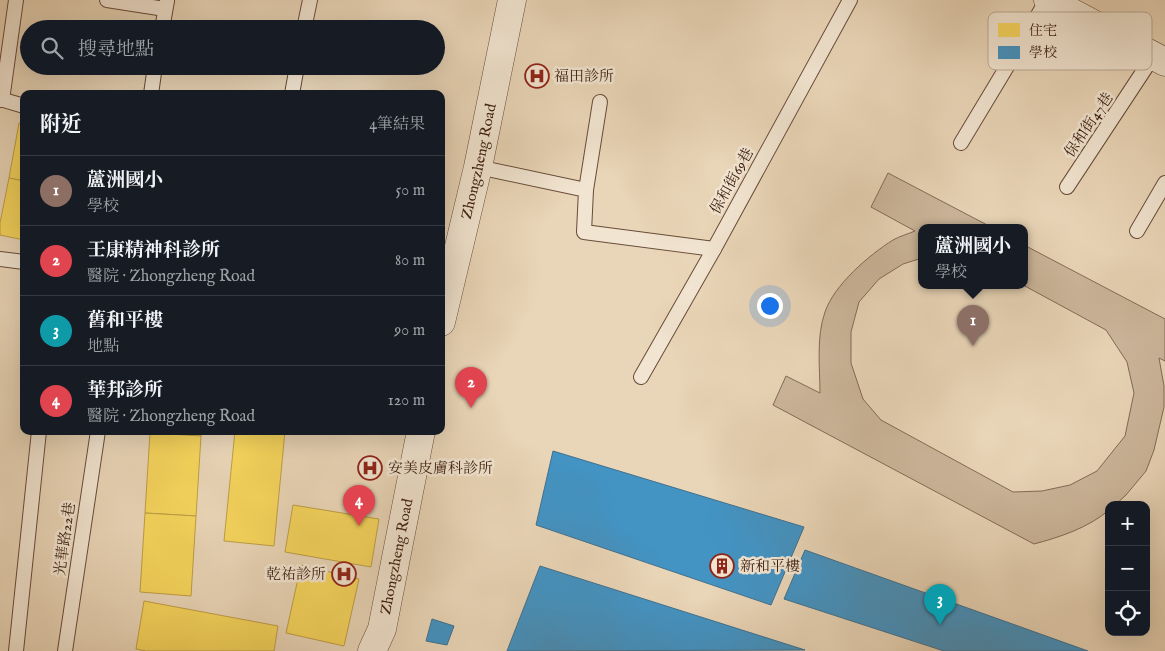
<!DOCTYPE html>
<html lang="zh-TW">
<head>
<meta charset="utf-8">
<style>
	:root { --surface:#171b24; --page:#20242c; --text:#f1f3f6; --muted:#9ea1a6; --line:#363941; --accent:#ea580c }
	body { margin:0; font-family:"IM FELL English","Noto Serif TC",serif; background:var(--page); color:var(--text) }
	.controls { position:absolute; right:15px; bottom:15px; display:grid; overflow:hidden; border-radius:10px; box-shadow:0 5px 20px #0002 }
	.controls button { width:45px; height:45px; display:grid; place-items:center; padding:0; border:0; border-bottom:1px solid var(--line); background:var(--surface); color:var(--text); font:25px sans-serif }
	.you { position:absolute; left:769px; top:305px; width:18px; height:18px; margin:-12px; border:4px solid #fff; border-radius:50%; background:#1a73e8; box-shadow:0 0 0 8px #1a73e833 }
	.badge { display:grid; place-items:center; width:32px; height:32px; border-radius:50%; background:var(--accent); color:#fff; font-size:16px; font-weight:700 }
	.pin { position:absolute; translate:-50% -41px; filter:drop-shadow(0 1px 2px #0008) }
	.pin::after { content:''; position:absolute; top:26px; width:18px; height:15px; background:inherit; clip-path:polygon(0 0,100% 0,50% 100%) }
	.popup { position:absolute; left:918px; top:224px; width:110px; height:65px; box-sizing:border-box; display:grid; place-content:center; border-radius:10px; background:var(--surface); filter:drop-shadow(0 1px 4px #0005); font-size:16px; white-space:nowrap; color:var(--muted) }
	.popup b { font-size:19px; color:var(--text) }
	.popup::after { content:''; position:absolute; left:50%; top:100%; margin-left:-10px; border:10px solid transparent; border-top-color:var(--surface) }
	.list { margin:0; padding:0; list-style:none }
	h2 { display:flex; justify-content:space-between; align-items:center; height:65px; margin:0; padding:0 20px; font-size:21px }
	h2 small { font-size:16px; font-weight:400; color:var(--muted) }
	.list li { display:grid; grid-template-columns:32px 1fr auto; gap:15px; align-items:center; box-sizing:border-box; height:70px; padding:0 20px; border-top:1px solid var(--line) }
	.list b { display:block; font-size:19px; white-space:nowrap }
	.list p { margin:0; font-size:16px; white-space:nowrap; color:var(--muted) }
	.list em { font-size:16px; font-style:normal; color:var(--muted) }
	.icon { flex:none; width:28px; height:28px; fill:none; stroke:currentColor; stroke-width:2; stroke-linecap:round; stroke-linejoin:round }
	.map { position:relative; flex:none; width:1165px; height:651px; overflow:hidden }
	.search { position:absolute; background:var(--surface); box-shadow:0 5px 20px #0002; left:20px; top:20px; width:425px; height:55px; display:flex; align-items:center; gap:12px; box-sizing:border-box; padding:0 18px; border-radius:28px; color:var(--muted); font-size:19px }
	.panel { position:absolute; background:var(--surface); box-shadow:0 5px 20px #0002; left:20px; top:90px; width:425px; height:345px; border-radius:10px }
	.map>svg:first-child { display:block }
	.green { fill:#ccb69b; stroke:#846a56 }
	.homes { fill:#f6d55c; stroke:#be9e45 }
	.schools { fill:#4393c3; stroke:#41708d }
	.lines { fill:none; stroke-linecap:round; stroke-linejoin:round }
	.service-casing { stroke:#684c3a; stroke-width:16 }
	.minor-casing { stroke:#684c3a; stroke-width:29 }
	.tertiary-casing { stroke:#684c3a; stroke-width:29 }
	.service { stroke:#f1e4d0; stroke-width:14 }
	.minor { stroke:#f1e4d0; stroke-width:28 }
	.tertiary { stroke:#f1e4d0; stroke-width:28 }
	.labels { text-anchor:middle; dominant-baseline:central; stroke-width:5; stroke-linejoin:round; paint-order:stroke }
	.poi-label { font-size:15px; fill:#3d1e10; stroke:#f1e4d0; text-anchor:start }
	.street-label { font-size:15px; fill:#3d1e10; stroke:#f1e4d0 }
	.key { fill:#f1e4d0; stroke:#bba996; stroke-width:1 }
	.key-label { font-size:14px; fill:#3d1e10 }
</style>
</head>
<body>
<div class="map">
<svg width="1165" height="651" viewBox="0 0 1165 651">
	<rect width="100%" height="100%" fill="#e9d5b7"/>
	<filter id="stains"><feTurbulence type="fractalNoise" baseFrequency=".004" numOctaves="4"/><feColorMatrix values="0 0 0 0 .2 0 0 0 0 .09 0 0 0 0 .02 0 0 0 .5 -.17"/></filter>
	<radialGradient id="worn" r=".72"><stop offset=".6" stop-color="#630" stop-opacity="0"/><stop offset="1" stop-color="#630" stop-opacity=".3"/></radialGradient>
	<path class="green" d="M888,173l103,54h-69v31l-19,6 -24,15 -20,23 -8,30v31l12,36 18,21 132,72 29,-1 28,-6 27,-14 28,-35 9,-43 -7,-31 -21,-32 -83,-45h1v-40l141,74v42l-6,-3 5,28v21l-10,43 -8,21 -20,24 -11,10h-6v5c-21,18 -49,27 -75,34l-261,-139 13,-29 34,17c0,-25 -4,-56 5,-81 9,-27 44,-57 68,-72 7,-4 15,-6 22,-9l-44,-24z"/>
	<g class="homes">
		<polygon points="19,123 24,124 24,181 9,178"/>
		<polygon points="9,178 24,181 24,240 0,235 0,223"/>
		<polygon points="150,431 202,431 201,436 150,433"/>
		<polygon points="235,431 285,431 274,546 224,541"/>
		<polygon points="150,433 201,436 196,516 145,513"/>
		<polygon points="293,505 379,519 371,567 285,552"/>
		<polygon points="145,513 196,516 191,596 140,592"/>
		<polygon points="301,565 359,579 344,646 286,633"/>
		<polygon points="144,601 278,626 274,651 146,651 136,649"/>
	</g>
	<g class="schools">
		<polygon points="553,451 804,527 771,605 536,525"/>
		<polygon points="805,550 1088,651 944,651 784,599"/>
		<polygon points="540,566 805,650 507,651"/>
		<polygon points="432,619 454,626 447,645 426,641"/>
	</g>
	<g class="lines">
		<g class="service-casing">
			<g id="service">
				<polyline points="107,0 165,9"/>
				<polyline points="162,29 167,1"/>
				<polyline points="304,29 310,0"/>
				<polyline points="151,94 155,66"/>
				<polyline points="292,94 297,66"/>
				<polyline points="0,99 24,106"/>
				<polyline points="2,100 16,0"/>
				<polyline points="961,143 1047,0"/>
				<polyline points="478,167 586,190 584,232 714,249"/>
				<polyline points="1067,187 1154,55"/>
				<polyline points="586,190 600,102"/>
				<polyline points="1137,231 1165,183"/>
				<polyline points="0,259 24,262"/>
				<polyline points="641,377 714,249 850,0"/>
				<polyline points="16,651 39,431"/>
				<polyline points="65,651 98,431"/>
			</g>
		</g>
		<g class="minor-casing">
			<polyline id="minor" points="1048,0 1165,62"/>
		</g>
		<g class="tertiary-casing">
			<g id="tertiary">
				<path id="s1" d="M441,322l37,-155 34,-167"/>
				<path id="s2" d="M372,651l10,-22 39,-198"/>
			</g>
		</g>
		<use href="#service" class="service"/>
		<use href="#minor" class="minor"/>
		<use href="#tertiary" class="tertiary"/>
	</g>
	<defs>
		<g id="hospital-ring" transform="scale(1.25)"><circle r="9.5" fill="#f1e4d0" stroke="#8f2418" stroke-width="1.5"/><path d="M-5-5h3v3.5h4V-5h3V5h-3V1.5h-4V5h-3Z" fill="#8f2418"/></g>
		<g id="building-ring" transform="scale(1.25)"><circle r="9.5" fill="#f1e4d0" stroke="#8f2418" stroke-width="1.5"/><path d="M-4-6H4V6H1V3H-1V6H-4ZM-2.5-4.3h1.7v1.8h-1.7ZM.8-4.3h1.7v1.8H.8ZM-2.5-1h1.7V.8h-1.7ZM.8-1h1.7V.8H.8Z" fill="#8f2418"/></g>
	</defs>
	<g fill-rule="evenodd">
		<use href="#hospital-ring" x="537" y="76"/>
		<use href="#hospital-ring" x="370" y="468"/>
		<use href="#building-ring" x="722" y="566"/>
		<use href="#hospital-ring" x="344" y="574"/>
	</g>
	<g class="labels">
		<g class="poi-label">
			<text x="554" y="76">福田診所</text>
			<text x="388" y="468">安美皮膚科診所</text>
			<text x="740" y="566">新和平樓</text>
			<text x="326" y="574" text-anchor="end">乾祐診所</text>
		</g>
		<g class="street-label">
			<text transform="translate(1089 125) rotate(-56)">保和街47巷</text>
			<text stroke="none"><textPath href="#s1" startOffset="165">Zhongzheng Road</textPath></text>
			<text transform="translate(732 181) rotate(-61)">保和街69巷</text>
			<text transform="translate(65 539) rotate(-82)">光華路22巷</text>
			<text stroke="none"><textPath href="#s2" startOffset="98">Zhongzheng Road</textPath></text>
		</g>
	</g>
	<rect x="988" y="12" width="164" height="58" rx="8" class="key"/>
	<rect x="998" y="23" width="22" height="14" fill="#f6d55c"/>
	<rect x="998" y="46" width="22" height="13" fill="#4393c3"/>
	<g class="key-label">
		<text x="1029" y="35">住宅</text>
		<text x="1029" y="57">學校</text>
	</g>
	<rect width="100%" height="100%" filter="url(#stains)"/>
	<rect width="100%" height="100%" fill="url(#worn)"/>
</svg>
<div class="controls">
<button>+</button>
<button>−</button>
<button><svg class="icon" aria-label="locate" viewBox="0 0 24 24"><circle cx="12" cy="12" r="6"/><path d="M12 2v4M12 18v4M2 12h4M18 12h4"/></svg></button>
</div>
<div class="you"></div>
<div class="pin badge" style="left:973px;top:346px;background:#8d6e63">1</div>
<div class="popup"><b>蘆洲國小</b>學校</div>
<div class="pin badge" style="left:471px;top:408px;background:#e0444e">2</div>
<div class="pin badge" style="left:940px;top:625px;background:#0f9aa8">3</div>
<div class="pin badge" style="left:359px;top:526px;background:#e0444e">4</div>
<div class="search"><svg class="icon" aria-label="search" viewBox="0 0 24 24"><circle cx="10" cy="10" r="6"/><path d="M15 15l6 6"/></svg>搜尋地點</div>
<section class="panel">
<h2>附近<small>4筆結果</small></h2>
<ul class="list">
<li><span class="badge" style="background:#8d6e63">1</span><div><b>蘆洲國小</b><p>學校</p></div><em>50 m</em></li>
<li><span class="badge" style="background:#e0444e">2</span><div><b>壬康精神科診所</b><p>醫院 · Zhongzheng Road</p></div><em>80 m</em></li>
<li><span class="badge" style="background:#0f9aa8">3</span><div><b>舊和平樓</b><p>地點</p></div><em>90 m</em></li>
<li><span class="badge" style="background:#e0444e">4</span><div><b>華邦診所</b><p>醫院 · Zhongzheng Road</p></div><em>120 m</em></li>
</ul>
</section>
</div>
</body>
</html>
